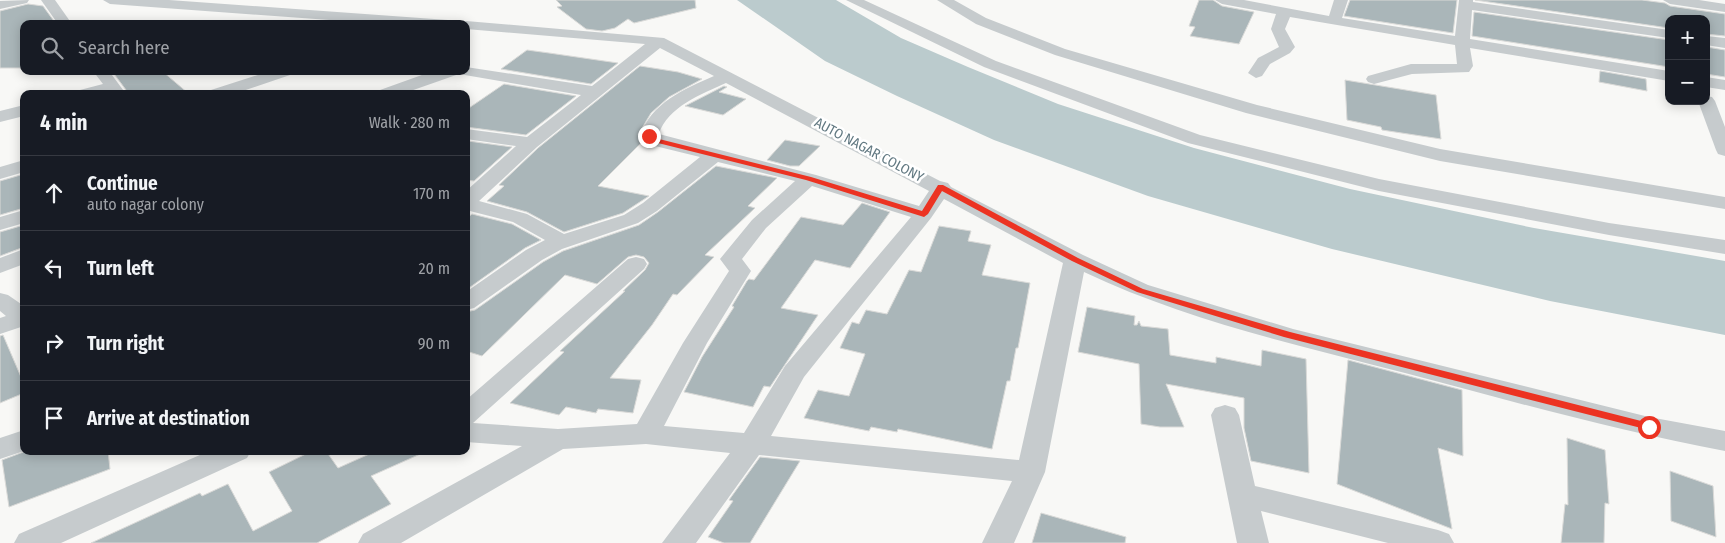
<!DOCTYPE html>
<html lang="en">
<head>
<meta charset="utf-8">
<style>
	:root { --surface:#171b24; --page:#242831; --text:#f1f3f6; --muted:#9ea1a6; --line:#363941 }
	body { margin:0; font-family:"Fira Sans Condensed",sans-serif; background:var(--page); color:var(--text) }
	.controls { position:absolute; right:15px; top:15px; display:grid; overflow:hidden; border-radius:10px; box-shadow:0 2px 12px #0003 }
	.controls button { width:45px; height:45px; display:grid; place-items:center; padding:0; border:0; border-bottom:1px solid var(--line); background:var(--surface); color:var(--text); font:25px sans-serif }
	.stop { position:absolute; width:15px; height:15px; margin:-11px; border:4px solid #ec3322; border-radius:50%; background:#fff }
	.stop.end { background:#ec3322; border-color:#fff; box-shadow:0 1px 5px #0008 }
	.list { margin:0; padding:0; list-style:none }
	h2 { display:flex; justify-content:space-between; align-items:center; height:65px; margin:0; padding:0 20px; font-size:21px }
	h2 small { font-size:16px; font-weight:400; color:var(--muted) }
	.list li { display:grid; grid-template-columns:32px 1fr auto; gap:15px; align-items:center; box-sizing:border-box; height:75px; padding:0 20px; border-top:1px solid var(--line) }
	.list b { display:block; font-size:19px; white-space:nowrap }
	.list p { margin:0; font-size:16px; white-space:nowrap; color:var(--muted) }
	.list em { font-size:16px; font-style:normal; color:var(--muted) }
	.icon { flex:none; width:28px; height:28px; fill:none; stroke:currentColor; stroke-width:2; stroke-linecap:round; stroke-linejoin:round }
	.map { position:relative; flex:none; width:1725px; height:543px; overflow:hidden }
	.search { position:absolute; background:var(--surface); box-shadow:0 2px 12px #0003; left:20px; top:20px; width:450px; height:55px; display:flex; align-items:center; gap:12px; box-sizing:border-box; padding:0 18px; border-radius:10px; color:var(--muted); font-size:19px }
	.panel { position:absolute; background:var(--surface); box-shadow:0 2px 12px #0003; left:20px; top:90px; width:450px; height:365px; border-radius:10px }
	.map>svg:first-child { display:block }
	.water { fill:#bbcbcd }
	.building { fill:#aab6b9; stroke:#dadad8 }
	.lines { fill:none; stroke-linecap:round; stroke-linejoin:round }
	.street { fill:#c6cbcd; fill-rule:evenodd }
	.route { fill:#ec3322 }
	.labels { text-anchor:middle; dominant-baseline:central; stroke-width:5; stroke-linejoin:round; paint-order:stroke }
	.street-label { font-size:14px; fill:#627982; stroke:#fff }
</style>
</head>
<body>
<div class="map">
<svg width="1725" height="543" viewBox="0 0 1725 543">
	<rect width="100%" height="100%" fill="#f8f8f6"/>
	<polygon class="water" points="737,0 836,0 901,38 968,67 1058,104 1194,148 1350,189 1534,228 1725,261 1725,335 1550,301 1332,249 1148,196 994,140 897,96 825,61"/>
	<g class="building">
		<polygon points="556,0 695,0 696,8 634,23 628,19 615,28 602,31 586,29 557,7 562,6"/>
		<polygon points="1199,0 1213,0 1222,6 1254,12 1239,44 1190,36 1195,27 1189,26"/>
		<polygon points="1350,0 1457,0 1453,33 1344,16"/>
		<polygon points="1475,0 1642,0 1665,3 1670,6 1725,14 1725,36 1706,34 1706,19 1669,19 1669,28"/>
		<polygon points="28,4 43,6 56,24 24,24 24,68 0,68 0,11"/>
		<polygon points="1474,12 1669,40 1669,67 1472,36"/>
		<polygon points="1706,47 1725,50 1725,77 1706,74"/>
		<polygon points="527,50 549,53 618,63 591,84 501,69"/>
		<polygon points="640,66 678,72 702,79 669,97 651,113 638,135 643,141 598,186 649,196 623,213 564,232 527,212 487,201 504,186 499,185 538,148"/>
		<polygon points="112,71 162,71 189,94 129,94"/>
		<polygon points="1600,71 1646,79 1647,91 1599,82"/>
		<polygon points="1345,80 1436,95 1441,139 1382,130 1381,127 1347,120"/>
		<polygon points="504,84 576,96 526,135 466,127 466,110"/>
		<polygon points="724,86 727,87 719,92 746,99 723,115 685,106"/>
		<polygon points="785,140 820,146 799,166 790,166 767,160"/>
		<polygon points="468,141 512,147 474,181 466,180"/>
		<polygon points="716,166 777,178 748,206 755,208 705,255 714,257 677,295 673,294 652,325 610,378 641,380 633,413 598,409 596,413 566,407 559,415 510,403 564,352 560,351 625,291 623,291 645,270 649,263 644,257 636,255 628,257 597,284 565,275 482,356 466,351 466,312 475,310 543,262 563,251 639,225 658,212"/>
		<polygon points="24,174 24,208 0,215 0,181"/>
		<polygon points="862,203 890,212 850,268 815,260 781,308 818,315 770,387 764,386 753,407 684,392 702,357 734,307 732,306 747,281 749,279 754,280 801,217 843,225"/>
		<polygon points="472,214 512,224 541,240 525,248 466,290 466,219"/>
		<polygon points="24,225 24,247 0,256 0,232"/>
		<polygon points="939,226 971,231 968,241 991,245 982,275 1030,283 1018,348 1016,348 1010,381 1007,381 992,449 898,429 897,432 871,427 869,431 804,418 818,390 849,396 865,354 840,348 852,322 859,324 866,310 887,314 909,270 921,272"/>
		<polygon points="1087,307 1135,316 1134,325 1137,325 1139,321 1141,326 1168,329 1170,355 1216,363 1216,357 1261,366 1262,350 1306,359 1309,473 1251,461 1244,428 1244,398 1166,384 1184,427 1160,427 1141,424 1139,364 1078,352"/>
		<polygon points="3,335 24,384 24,393 0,403 0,336"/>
		<polygon points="1348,360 1462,390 1463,456 1438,448 1452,529 1337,484"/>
		<polygon points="1567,438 1605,450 1609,504 1605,503 1604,543 1561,543 1565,504 1568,505"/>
		<polygon points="26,451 108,451 110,469 9,507 2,460"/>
		<polygon points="312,451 326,451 338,468 376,451 427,451 371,476 391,504 317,543 91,543 200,493 202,496 228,484 253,531 292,511 269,472"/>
		<polygon points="760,457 800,461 750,543 724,543 708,537 733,501 729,500"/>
		<polygon points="1670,471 1713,486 1716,537 1671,521"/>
		<polygon points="1041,513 1126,537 1125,543 1032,543"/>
	</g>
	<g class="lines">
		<g class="street">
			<polygon points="29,0 27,3 0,9 0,1"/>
			<polygon points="41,0 55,0 72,24 58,24"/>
			<polygon points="103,0 169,0 448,20 455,24 384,24 110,4"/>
			<polygon points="846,0 864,0 996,61 1200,135 1379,179 1609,223 1725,240 1725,254 1609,235 1379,191 1188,143 984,67"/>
			<polygon points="937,0 954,0 986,18 1065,49 1257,105 1440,149 1725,197 1725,209 1440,161 1246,113 1055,55 976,24"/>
			<polygon points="1215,0 1244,0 1329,16 1334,0 1348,0 1342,18 1455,36 1459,0 1473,0 1473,2 1669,30 1669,38 1472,10 1470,39 1669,71 1669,81 1470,48 1473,66 1469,72 1412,74 1374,84 1368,82 1366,79 1368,76 1411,64 1457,64 1455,45 1290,17 1285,29 1295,47 1290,53 1270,64 1262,76 1256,78 1248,73 1258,58 1279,47 1271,29 1276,14 1222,4"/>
			<polygon points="1663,0 1699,0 1725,4 1725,12 1670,4"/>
			<path d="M466,21l198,17 276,143 8,2 3,4 132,68 65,30 145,44 356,88 76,14v20c-108,-20 -214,-50 -320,-78 -108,-28 -220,-53 -321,-101l-39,200 -31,71h-32l30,-62 -253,-26 -63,88h-34l68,-90 -84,-9 -83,5 -162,94h-43l5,-9 159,-88 -56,-4v-42l162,-141 8,-2 8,2 3,5 -3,5 -171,154 85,6 79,-5 46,-81 46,-72 -9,-12 32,-39 43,-39 -77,-19 -61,49 -19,12 -76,26 -20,11 -68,48 -8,2v-18l60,-42 19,-10 -32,-18 -47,-12v-19l50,-45 -50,-7v-10l61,8 54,-42 -122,-21 -57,20h-24l2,-4 53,-19h33v-4l126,19 53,-42 -179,-15v-5h-6zM660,48l54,28c-30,13 -63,27 -74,60l11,9 49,12 -57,46 -19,12 -60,19 -37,-20 -48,-13 58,-54zM726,83l203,108 -10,15 -103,-31 -157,-41c8,-27 43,-40 67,-51zM812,186l99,31 -126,149 -41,67 -80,-7 43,-83 44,-72 -9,-12 24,-31zM944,199l119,64 -44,197 -248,-24 33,-59 127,-159z"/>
			<polygon points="1706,36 1725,38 1725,48 1706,45"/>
			<polygon points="93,71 109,71 126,94 78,94 80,90 103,84"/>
			<polygon points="270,71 295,71 293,74 234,94 209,94 211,90"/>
			<polygon points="1706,77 1725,80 1725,90 1706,87"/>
			<polygon points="1706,96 1712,97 1715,101 1725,127 1725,156 1718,154 1716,150 1698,101 1706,101"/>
			<polygon points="24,105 24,116 0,122 0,111"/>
			<polygon points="24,160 24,172 0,179 0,167"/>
			<polygon points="24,210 24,223 0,230 0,217"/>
			<polygon points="24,249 24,264 0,273 0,258"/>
			<polygon points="0,293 8,295 24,306 24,326 0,334 0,318 6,316 0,311"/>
			<polygon points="1225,405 1235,408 1239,415 1255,486 1438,530 1449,534 1454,543 1388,543 1261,511 1269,543 1237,543 1211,415 1215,408"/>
			<polygon points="24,430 24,451 0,459 0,438"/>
			<polygon points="209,451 251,451 247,458 61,543 14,543 19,534"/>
		</g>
	</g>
	<polygon class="route" points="649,134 659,139 811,177 922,211 938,185 943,185 1078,258 1143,289 1290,332 1649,423 1654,427 1649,430 1284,337 1137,292 1072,261 942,191 928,214 924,217 806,180 654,142 646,136"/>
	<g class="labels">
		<g class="street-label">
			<text transform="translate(869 150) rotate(28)">AUTO NAGAR COLONY</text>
		</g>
	</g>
</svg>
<div class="controls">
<button>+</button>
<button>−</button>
</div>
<div class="stop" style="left:1649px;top:427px"></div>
<div class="stop end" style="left:649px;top:136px"></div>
<div class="search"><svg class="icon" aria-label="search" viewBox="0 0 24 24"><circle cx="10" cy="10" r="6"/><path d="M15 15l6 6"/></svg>Search here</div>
<section class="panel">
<h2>4 min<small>Walk · 280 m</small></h2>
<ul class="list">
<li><svg class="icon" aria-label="ahead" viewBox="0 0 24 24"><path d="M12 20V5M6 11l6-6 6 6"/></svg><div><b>Continue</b><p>auto nagar colony</p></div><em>170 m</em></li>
<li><svg class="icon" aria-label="left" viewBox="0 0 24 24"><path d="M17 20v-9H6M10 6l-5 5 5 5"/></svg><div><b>Turn left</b></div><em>20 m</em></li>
<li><svg class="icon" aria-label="right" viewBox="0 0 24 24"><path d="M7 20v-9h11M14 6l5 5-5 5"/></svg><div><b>Turn right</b></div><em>90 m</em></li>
<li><svg class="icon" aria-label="arrive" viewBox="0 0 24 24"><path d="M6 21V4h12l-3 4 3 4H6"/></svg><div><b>Arrive at destination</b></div></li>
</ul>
</section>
</div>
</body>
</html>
